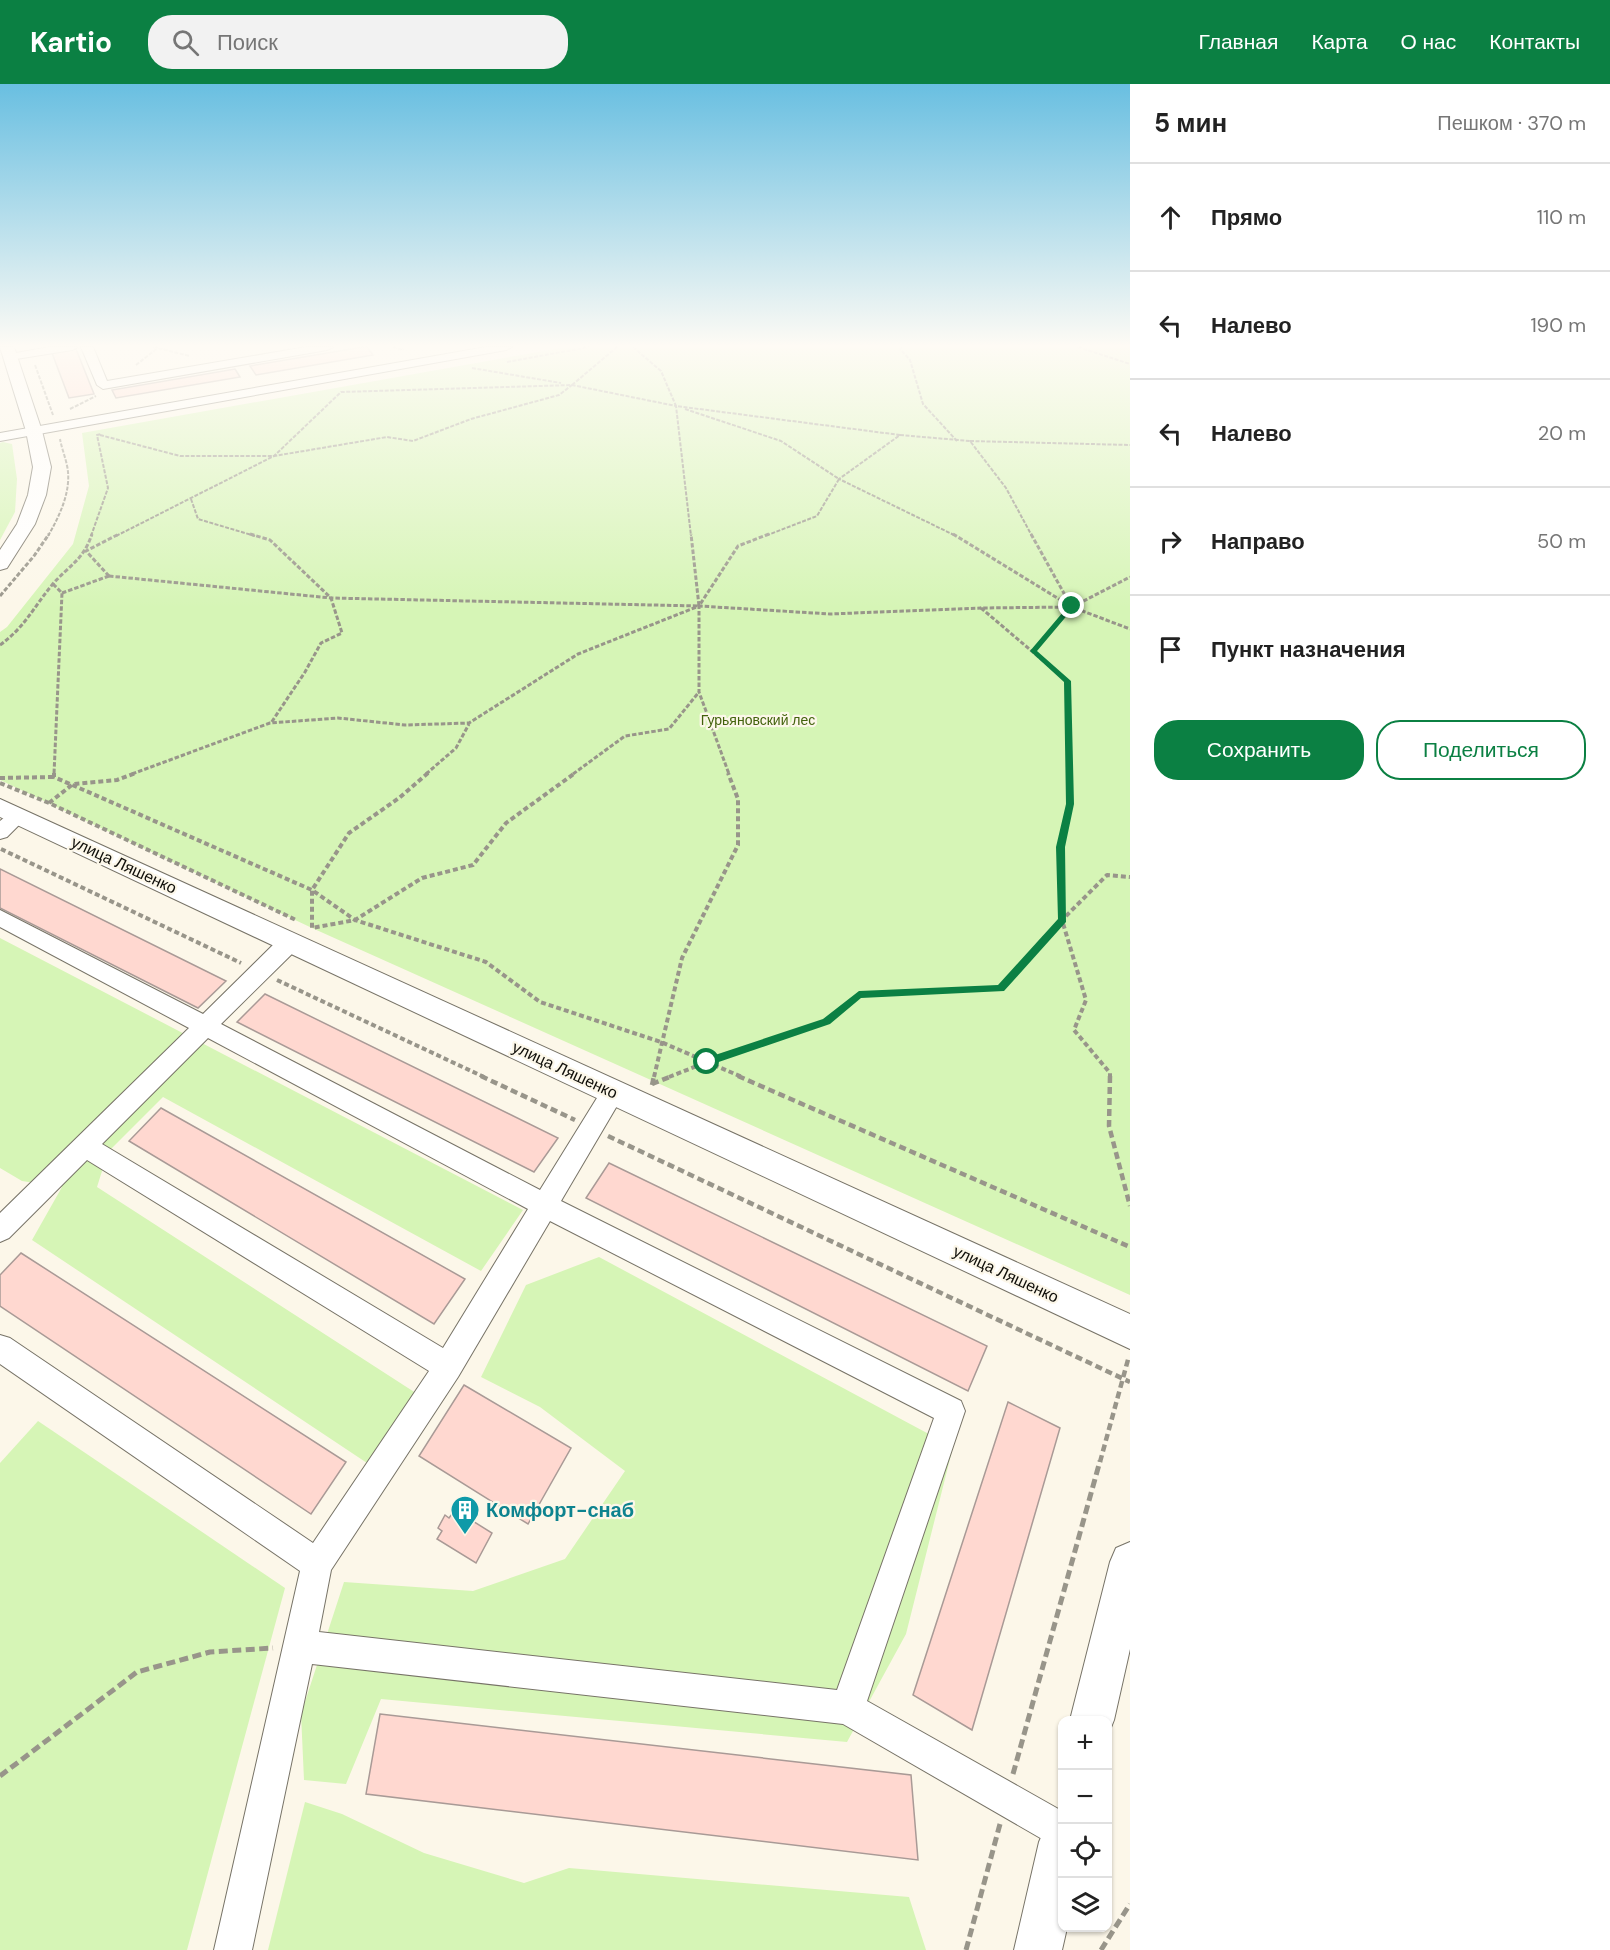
<!DOCTYPE html>
<html lang="ru">
<head>
<meta charset="utf-8">
<style>
	:root { --surface:#fff; --page:#f2f2f2; --text:#222; --muted:#767676; --line:#e0e0e0; --accent:#0b8043 }
	body { margin:0; font-family:"DM Sans",sans-serif; background:var(--page); color:var(--text) }
	.controls { position:absolute; right:18px; bottom:18px; display:grid; overflow:hidden; border-radius:12px; box-shadow:0 2px 4px #0004 }
	.controls button { width:54px; height:54px; display:grid; place-items:center; padding:0; border:0; border-bottom:2px solid var(--line); background:var(--surface); color:var(--text); font:30px sans-serif }
	.stop { position:absolute; width:18px; height:18px; margin:-14px; border:4px solid #0b8043; border-radius:50%; background:#fff }
	.stop.end { background:#0b8043; border-color:#fff; box-shadow:0 2px 6px #0008 }
	.list { margin:0; padding:0; list-style:none }
	h2 { display:flex; justify-content:space-between; align-items:center; height:78px; margin:0; padding:0 24px; font-size:26px }
	h2 small { font-size:20px; font-weight:400; color:var(--muted) }
	.list li { display:grid; grid-template-columns:39px 1fr auto; gap:18px; align-items:center; box-sizing:border-box; height:108px; padding:0 24px; border-top:2px solid var(--line) }
	.list b { display:block; font-size:22px; white-space:nowrap }
	.list em { font-size:20px; font-style:normal; color:var(--muted) }
	.actions { display:flex; gap:12px; padding:18px 24px }
	.actions a { flex:1; padding:14px 0; border:2px solid var(--accent); border-radius:24px; text-align:center; font-size:21px; color:var(--accent) }
	.actions .main { background:var(--accent); color:#fff }
	.icon { flex:none; width:33px; height:33px; fill:none; stroke:currentColor; stroke-width:2; stroke-linecap:round; stroke-linejoin:round }
	.map { position:relative; flex:none; width:1130px; height:1866px; overflow:hidden }
	header { display:flex; align-items:center; gap:36px; box-sizing:border-box; height:84px; padding:0 30px; background:var(--accent); color:#fff }
	header strong { font-size:28px }
	nav { display:flex; gap:33px; margin-inline-start:auto; font-size:21px }
	.search { width:420px; height:54px; background:var(--page); display:flex; align-items:center; gap:15px; box-sizing:border-box; padding:0 21px; border-radius:24px; color:var(--muted); font-size:22px }
	main { display:flex }
	aside { flex:1; background:var(--surface) }
	.map>svg:first-child { display:block }
	.green { fill:#d6f5b6 }
	.building { fill:#ffd8d0; stroke:#a99a96; stroke-width:1.5 }
	.lines { fill:none; stroke-linecap:round; stroke-linejoin:round }
	.minor-casing { stroke:#777367; stroke-width:2 }
	.major-casing { stroke:#777367; stroke-width:2 }
	.path-far4 { stroke:#98958a; stroke-width:2; stroke-dasharray:4 1.5; stroke-linecap:butt }
	.path-far3 { stroke:#98958a; stroke-width:3; stroke-dasharray:4.5 2; stroke-linecap:butt }
	.path-far2 { stroke:#98958a; stroke-width:4; stroke-dasharray:5 3; stroke-linecap:butt }
	.path-far1 { stroke:#98958a; stroke-width:4.5; stroke-dasharray:7 4; stroke-linecap:butt }
	.path { stroke:#98958a; stroke-width:5; stroke-dasharray:9 4.5; stroke-linecap:butt }
	.minor { fill:#fff; fill-rule:evenodd }
	.major { fill:#fff; fill-rule:evenodd }
	.route { fill:#0b8043 }
	.labels { text-anchor:middle; dominant-baseline:central; stroke-width:4.5; stroke-linejoin:round; paint-order:stroke }
	.far-park-label { font-size:14px; fill:#42620c; stroke:#fcf7e9 }
	.street-label { font-size:16px; fill:#0f0e09; stroke:#fcf7e9 }
	.near-culture-label { font-size:20px; font-weight:bold; fill:#0d838f; stroke:#fcf7e9; text-anchor:start }
</style>
</head>
<body>
<header>
<strong>Kartio</strong>
<div class="search"><svg class="icon" aria-label="search" viewBox="0 0 24 24"><circle cx="10" cy="10" r="6"/><path d="M15 15l6 6"/></svg>Поиск</div>
<nav><a>Главная</a><a>Карта</a><a>О нас</a><a>Контакты</a></nav>
</header>
<main>
<div class="map">
<svg width="1130" height="1866" viewBox="0 0 1130 1866">
	<rect width="100%" height="100%" fill="#fcf7e9"/>
	<g class="green">
		<polygon points="566,263 1130,263 1130,1211 312,844 0,696 0,548 7,543 73,460 89,402 82,349"/>
		<polygon points="3,358 12,360 17,395 15,428 0,456 0,359"/>
		<polygon points="0,854 523,1126 481,1187 163,1013 108,1068 97,1103 422,1313 376,1385 32,1156 62,1103 22,1097 0,1084"/>
		<polygon points="599,1173 953,1363 906,1550 847,1658 381,1615 346,1700 304,1696 301,1630 344,1498 473,1507 565,1475 625,1387 540,1323 481,1293 526,1201"/>
		<polygon points="38,1337 285,1504 187,1866 0,1866 0,1379"/>
		<polygon points="305,1718 342,1730 424,1769 524,1799 569,1784 909,1813 926,1866 268,1866"/>
	</g>
	<g class="building">
		<polygon points="363,263 367,263 373,271 256,291 250,282"/>
		<polygon points="76,265 94,310 69,314 52,269"/>
		<polygon points="235,285 240,293 116,314 112,306"/>
		<polygon points="0,785 226,897 198,924 0,824"/>
		<polygon points="265,910 558,1054 534,1088 237,938"/>
		<polygon points="161,1024 465,1195 434,1240 129,1057"/>
		<polygon points="609,1079 987,1262 968,1307 586,1114"/>
		<polygon points="21,1169 346,1378 311,1430 0,1222 0,1191"/>
		<polygon points="464,1301 571,1364 528,1440 419,1372"/>
		<polygon points="1008,1318 1060,1344 972,1646 913,1611"/>
		<polygon points="455,1426 492,1449 476,1479 437,1455 442,1447 438,1444 445,1431 449,1434"/>
		<polygon points="380,1630 911,1691 918,1776 366,1710"/>
	</g>
	<g class="lines">
		<g class="minor-casing">
			<g id="minor">
				<polygon points="50,263 78,263 72,266 10,276 4,273 10,270"/>
				<polygon points="81,263 93,263 107,297 306,263 333,263 327,266 103,305 97,301"/>
				<polygon points="486,263 512,263 506,266 0,357 0,349"/>
				<polygon points="18,726 25,728 28,732 7,753 0,755 0,737 11,728"/>
				<path d="M0,826l203,104 79,-78 8,-2 8,2 3,6 -3,6 -77,76 319,166 65,-105 8,-3 8,3 4,7 -4,7 -60,102 400,200 4,10 -98,290 195,110v37l-13,-5 -206,-119 -531,-60 -60,286h-38l86,-379 -300,-207v-29l10,3 303,205 116,-172 -342,-211 -78,78 -9,4v-29l189,-185 -189,-101zM208,954l320,171 -85,139 -341,-204zM550,1137l384,197 -97,272 -518,-58 12,-62 127,-193z"/>
			</g>
		</g>
		<g class="major-casing">
			<g id="major">
				<polygon points="0,263 14,263 42,347 51,383 46,411 35,440 7,484 0,486 0,466 17,440 28,411 33,383 26,347"/>
				<polygon points="0,715 1130,1230 1130,1265 0,733"/>
				<polygon points="1130,1458 1130,1565 1114,1636 1108,1651 1108,1636 1070,1636 1110,1478 1116,1464"/>
				<polygon points="1062,1735 1062,1844 1067,1844 1062,1866 1014,1866 1039,1758 1046,1742"/>
			</g>
		</g>
		<g class="path-far4">
			<polyline points="153,263 190,272"/>
			<polyline points="393,263 404,266"/>
			<polyline points="633,263 661,287 676,322 900,351 839,395 956,452"/>
			<polyline points="902,263 900,265 910,276 923,320 957,357"/>
			<polyline points="1078,263 1130,280"/>
			<polyline points="507,278 589,263"/>
			<polyline points="35,281 53,331"/>
			<polyline points="136,281 159,263"/>
			<polyline points="472,284 561,299"/>
			<polyline points="572,301 617,263"/>
			<polyline points="70,325 96,312"/>
			<polyline points="685,325 781,357 839,395 817,432 765,452"/>
			<polyline points="100,351 180,372 274,372 387,353 413,357 471,335 559,311 572,301"/>
			<polyline points="900,351 970,357 1006,404 1032,452"/>
			<polyline points="970,357 1130,361"/>
			<polyline points="191,415 198,435 255,452"/>
			<path d="M48,452c11,-19 22,-42 20,-64 -1,-11 -6,-22 -8,-33"/>
			<polyline points="91,452 108,404 97,351 101,350"/>
			<polyline points="116,452 274,372 341,308 572,301 676,322 691,452"/>
		</g>
		<g class="path-far3">
			<polyline points="250,450 270,456 331,514 342,549 321,559 305,588 271,639"/>
			<polyline points="769,450 738,462 699,522 830,530 981,524"/>
			<polyline points="953,450 1072,523 1130,545"/>
			<polyline points="1031,450 1071,522"/>
			<polyline points="109,492 331,514 699,522 691,450"/>
			<polyline points="109,492 86,467 119,450"/>
			<polyline points="53,500 62,509 54,690"/>
			<polyline points="62,509 109,492"/>
			<polyline points="0,512 34,472 49,450"/>
			<path d="M0,561c25,-18 33,-37 52,-60 17,-20 31,-24 40,-51"/>
			<polyline points="1033,567 1072,523 1130,493"/>
			<polyline points="132,690 270,639 338,634 405,641 469,639 578,570 699,522 699,608 729,690"/>
			<polyline points="426,690 456,664 469,640"/>
			<polyline points="573,690 625,652 669,645 699,608"/>
			<polyline points="1069,690 1067,597 981,524 1072,523"/>
		</g>
		<g class="path-far2">
			<polyline points="54,689 54,693 312,806 355,836 486,878 540,918 661,958 742,993"/>
			<polyline points="428,689 399,714 349,749 312,806 312,844 355,836 422,794 473,781 506,739 575,689"/>
			<polyline points="1069,689 1070,719 1061,763 1062,836 1086,916 1074,946 1110,989 1110,993"/>
			<polyline points="0,694 54,693"/>
			<polyline points="0,699 49,719 296,836"/>
			<polyline points="49,719 73,700 117,696 136,689"/>
			<polyline points="1,765 241,879"/>
			<polyline points="277,896 484,993"/>
			<polyline points="654,993 682,874 738,761 738,715 728,689"/>
			<polyline points="669,993 707,978 827,938 859,911 1000,904 1042,856 1107,791 1130,793"/>
		</g>
		<g class="path-far1">
			<polyline points="481,992 575,1036"/>
			<polyline points="738,992 1130,1163"/>
			<polyline points="1110,992 1109,1042 1130,1122"/>
			<polyline points="652,1000 672,992"/>
			<polyline points="652,1001 654,992"/>
			<polyline points="608,1052 1130,1298"/>
			<polyline points="1100,1378 1129,1272"/>
		</g>
		<g class="path">
			<polyline points="1013,1690 1100,1377"/>
			<polyline points="0,1692 137,1588 210,1568 273,1564"/>
			<polyline points="966,1866 1000,1740"/>
			<polyline points="1101,1866 1130,1820"/>
		</g>
		<use href="#minor" class="minor"/>
		<use href="#major" class="major"/>
	</g>
	<linearGradient id="sky" x2="0" y2="1"><stop stop-color="#69bfe1"/><stop offset="0.5" stop-color="#fefbf5"/><stop offset="1" stop-color="#fefbf5" stop-opacity="0"/></linearGradient>
	<rect width="1130" height="524" fill="url(#sky)"/>
	<polygon class="route" points="1069,521 1075,522 1037,567 1071,597 1074,720 1065,763 1066,838 1004,907 861,914 830,940 707,982 703,981 703,975 823,935 859,907 998,901 1058,835 1056,763 1066,720 1064,598 1030,567"/>
	<defs>
		<g id="building-pin" transform="scale(1.5)"><path d="M0 17L-7.5 6A9.5 9.5 0 1 1 7.5 6Z" fill="#0f9aa8" stroke="#fcf7e9"/><path d="M-4-6H4V6H1V3H-1V6H-4ZM-2.5-4.3h1.7v1.8h-1.7ZM.8-4.3h1.7v1.8H.8ZM-2.5-1h1.7V.8h-1.7ZM.8-1h1.7V.8H.8Z" fill="#fff"/></g>
	</defs>
	<g fill-rule="evenodd">
		<use href="#building-pin" x="465" y="1426"/>
	</g>
	<g class="labels">
		<g class="far-park-label">
			<text x="758" y="636">Гурьяновский лес</text>
		</g>
		<g class="street-label">
			<text transform="translate(124 781) rotate(25)">улица Ляшенко</text>
			<text transform="translate(565 986) rotate(25)">улица Ляшенко</text>
			<text transform="translate(1006 1190) rotate(25)">улица Ляшенко</text>
		</g>
		<g class="near-culture-label">
			<text x="486" y="1426">Комфорт-снаб</text>
		</g>
	</g>
</svg>
<div class="controls">
<button>+</button>
<button>−</button>
<button><svg class="icon" aria-label="locate" viewBox="0 0 24 24"><circle cx="12" cy="12" r="6"/><path d="M12 2v4M12 18v4M2 12h4M18 12h4"/></svg></button>
<button><svg class="icon" aria-label="layers" viewBox="0 0 24 24"><path d="M12 4l9 5-9 5-9-5zM3 14l9 5 9-5"/></svg></button>
</div>
<div class="stop" style="left:707px;top:978px"></div>
<div class="stop end" style="left:1072px;top:522px"></div>
</div>
<aside>
<h2>5 мин<small>Пешком · 370 m</small></h2>
<ul class="list">
<li><svg class="icon" aria-label="ahead" viewBox="0 0 24 24"><path d="M12 20V5M6 11l6-6 6 6"/></svg><div><b>Прямо</b></div><em>110 m</em></li>
<li><svg class="icon" aria-label="left" viewBox="0 0 24 24"><path d="M17 20v-9H6M10 6l-5 5 5 5"/></svg><div><b>Налево</b></div><em>190 m</em></li>
<li><svg class="icon" aria-label="left" viewBox="0 0 24 24"><path d="M17 20v-9H6M10 6l-5 5 5 5"/></svg><div><b>Налево</b></div><em>20 m</em></li>
<li><svg class="icon" aria-label="right" viewBox="0 0 24 24"><path d="M7 20v-9h11M14 6l5 5-5 5"/></svg><div><b>Направо</b></div><em>50 m</em></li>
<li><svg class="icon" aria-label="arrive" viewBox="0 0 24 24"><path d="M6 21V4h12l-3 4 3 4H6"/></svg><div><b>Пункт назначения</b></div></li>
</ul>
<div class="actions"><a class="main">Сохранить</a><a>Поделиться</a></div>
</aside>
</main>
</body>
</html>
